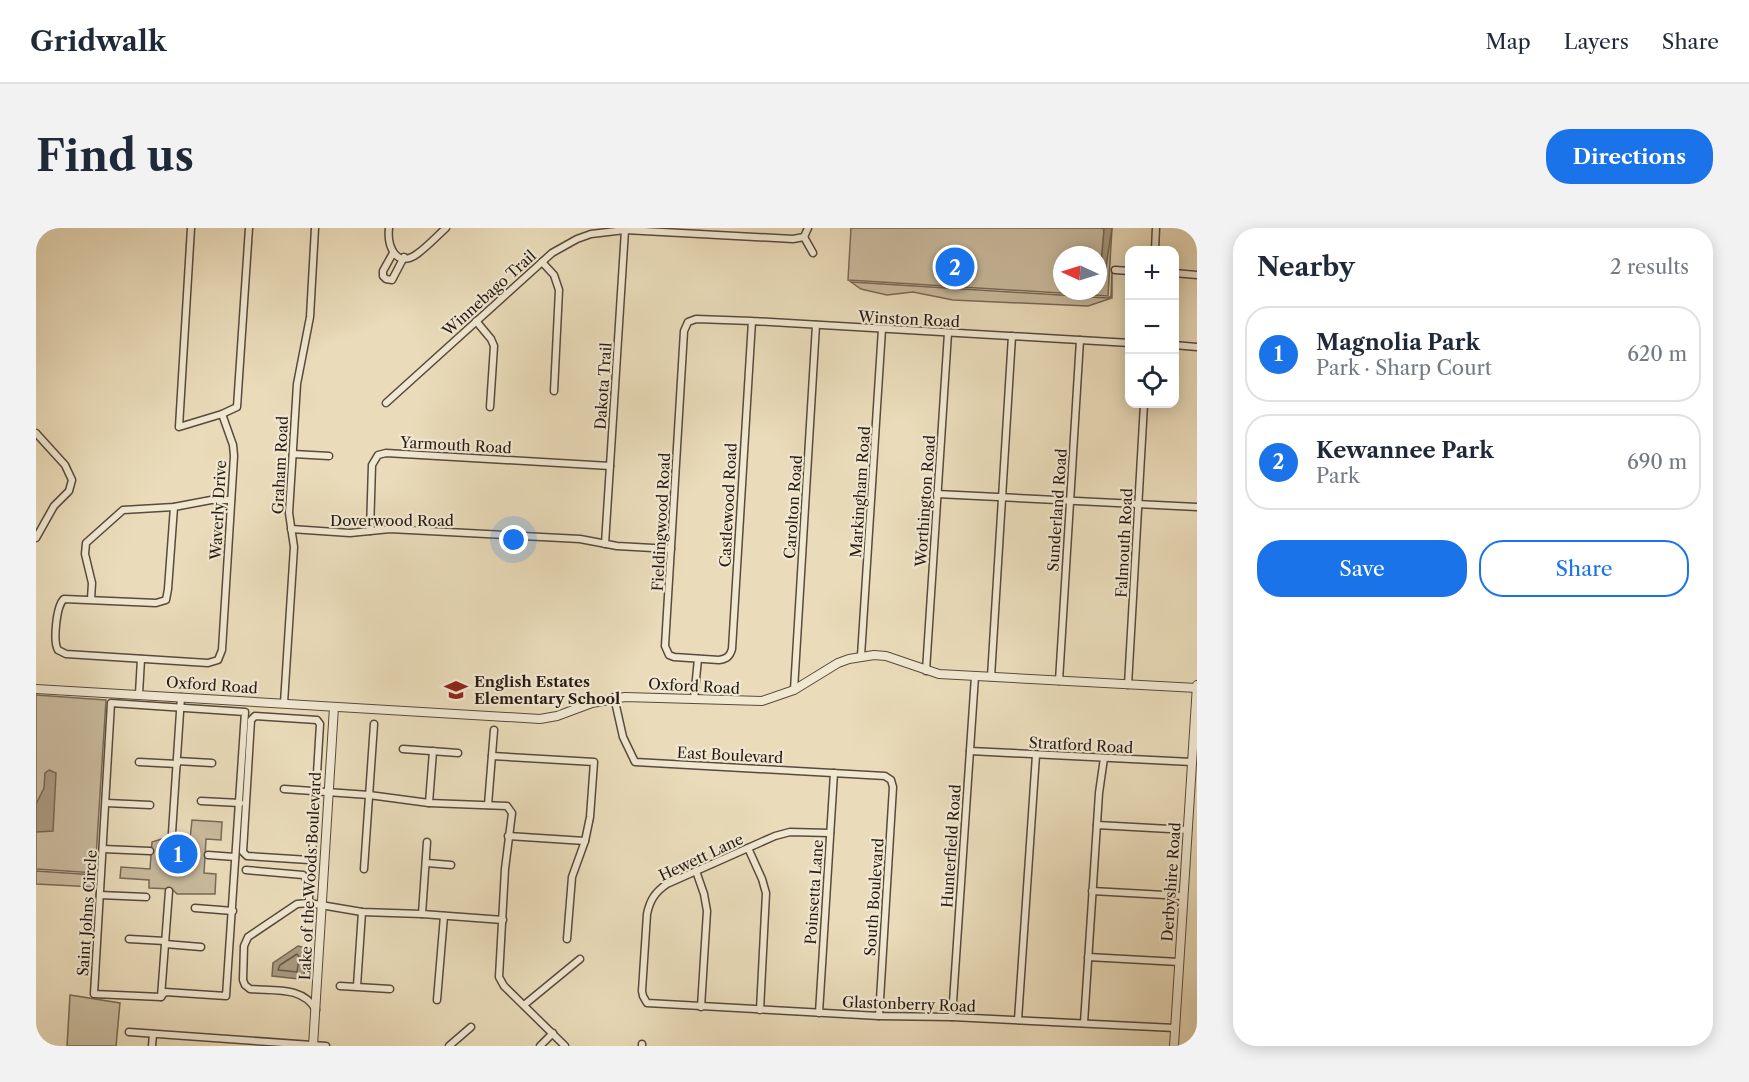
<!DOCTYPE html>
<html lang="en">
<head>
<meta charset="utf-8">
<style>
	:root { --surface:#fff; --page:#f2f2f3; --text:#1f2937; --muted:#747a83; --line:#e0e1e3; --accent:#1a73e8 }
	body { margin:0; font-family:"Libre Caslon Text",serif; background:var(--page); color:var(--text) }
	.controls { position:absolute; right:18px; top:18px; display:grid; overflow:hidden; border-radius:12px; box-shadow:0 3px 15px #0003 }
	.controls button { width:54px; height:54px; display:grid; place-items:center; padding:0; border:0; border-bottom:2px solid var(--line); background:var(--surface); color:var(--text); font:30px sans-serif }
	.compass { position:absolute; left:1017px; top:18px; width:54px; height:54px; border-radius:50%; background:var(--surface); box-shadow:0 3px 15px #0003; rotate:274deg }
	.you { position:absolute; left:478px; top:312px; width:21px; height:21px; margin:-15px; border:4px solid #fff; border-radius:50%; background:#1a73e8; box-shadow:0 0 0 9px #1a73e833 }
	.badge { display:grid; place-items:center; width:39px; height:39px; border-radius:50%; background:var(--accent); color:#fff; font-size:20px; font-weight:700 }
	.pin { position:absolute; translate:-50% -50%; border:3px solid #fff; box-shadow:0 2px 6px #0006 }
	.list { margin:0; padding:0; list-style:none }
	h2 { display:flex; justify-content:space-between; align-items:center; height:78px; margin:0; padding:0 24px; font-size:26px }
	h2 small { font-size:20px; font-weight:400; color:var(--muted) }
	.list li { display:grid; grid-template-columns:39px 1fr auto; gap:18px; align-items:center; box-sizing:border-box; height:96px; margin:0 12px 12px; padding:0 12px; border:2px solid var(--line); border-radius:24px }
	.list b { display:block; font-size:22px; white-space:nowrap }
	.list p { margin:0; font-size:20px; white-space:nowrap; color:var(--muted) }
	.list em { font-size:20px; font-style:normal; color:var(--muted) }
	.actions { display:flex; gap:12px; padding:18px 24px }
	.actions a { flex:1; padding:14px 0; border:2px solid var(--accent); border-radius:24px; text-align:center; font-size:21px; color:var(--accent) }
	.actions .main { background:var(--accent); color:#fff }
	.icon { flex:none; width:33px; height:33px; fill:none; stroke:currentColor; stroke-width:2; stroke-linecap:round; stroke-linejoin:round }
	.map { position:relative; flex:none; width:1161px; height:818px; overflow:hidden; border-radius:24px }
	header { display:flex; align-items:center; gap:36px; box-sizing:border-box; height:84px; padding:0 30px; background:var(--surface); border-bottom:2px solid var(--line) }
	header strong { font-size:28px }
	nav { display:flex; gap:33px; margin-inline-start:auto; font-size:21px }
	.intro { display:flex; align-items:center; justify-content:space-between; box-sizing:border-box; height:144px; padding:0 36px }
	h1 { margin:0; font-size:42px }
	.button { padding:15px 27px; border-radius:24px; background:var(--accent); color:#fff; font-size:21px; font-weight:700 }
	main { display:flex; gap:36px; padding:0 36px }
	aside { flex:1; background:var(--surface); border-radius:24px; box-shadow:0 3px 15px #0003 }
	.map>svg:first-child { display:block }
	.green { fill:#c9bb9e; stroke:#786a58; stroke-width:1.5; fill-rule:evenodd }
	.water { fill:#a89a81; stroke:#746755; stroke-width:1.5 }
	.lines { fill:none; stroke-linecap:round; stroke-linejoin:round }
	.shore { stroke:#685a4a; stroke-width:1.5 }
	.minor-casing { stroke:#584a3d; stroke-width:9 }
	.tertiary-casing { stroke:#584a3d; stroke-width:10 }
	.minor { stroke:#f1e8d2; stroke-width:6 }
	.tertiary { stroke:#f1e8d2; stroke-width:8 }
	.labels { text-anchor:middle; dominant-baseline:central; stroke-width:4.5; stroke-linejoin:round; paint-order:stroke }
	.street-label { font-size:15px; fill:#271a13; stroke:#f1e8d2 }
	.poi-label { font-size:15px; font-weight:bold; fill:#271a13; stroke:#f1e8d2; text-anchor:start }
</style>
</head>
<body>
<header>
<strong>Gridwalk</strong>
<nav><a>Map</a><a>Layers</a><a>Share</a></nav>
</header>
<div class="intro"><h1>Find us</h1><a class="button">Directions</a></div>
<main>
<div class="map">
<svg width="1161" height="818" viewBox="0 0 1161 818">
	<rect width="100%" height="100%" fill="#eadcba"/>
	<filter id="stains"><feTurbulence type="fractalNoise" baseFrequency=".00333" numOctaves="4"/><feColorMatrix values="0 0 0 0 .2 0 0 0 0 .09 0 0 0 0 .02 0 0 0 .5 -.17"/></filter>
	<radialGradient id="worn" r=".72"><stop offset=".6" stop-color="#630" stop-opacity="0"/><stop offset="1" stop-color="#630" stop-opacity=".3"/></radialGradient>
	<g class="green">
		<path d="M815,0h261l-4,68 -260,-16zM1026,27h36v36h-36z"/>
		<polygon points="1076,44 1076,70 1052,78 917,72 877,64 851,67 825,61 815,54 1072,70 1075,68"/>
		<polygon points="0,467 70,472 59,645 0,641"/>
		<polygon points="156,592 186,594 185,612 170,611 168,645 180,646 179,666 141,666 136,661 113,660 113,652 84,650 85,639 114,641 116,614 132,609 154,611"/>
		<polygon points="0,643 60,647 59,659 0,656"/>
		<polygon points="34,767 84,775 80,818 31,818"/>
	</g>
	<g class="water">
		<polygon points="1065,0 1076,0 1069,45 1065,36 1068,1"/>
		<polygon points="13,542 20,545 17,603 0,604 0,576 8,560 9,545"/>
		<polygon points="262,718 270,720 268,748 263,751 236,748 237,735"/>
	</g>
	<g class="lines">
		<polygon class="shore" points="261,726 263,729 261,744 242,742 244,737"/>
		<g class="minor-casing">
			<g id="minor">
				<polyline points="155,0 143,199 186,186 201,179 213,0"/>
				<path d="M353,0c-2,18 7,41 28,26 11,-8 20,-18 29,-26"/>
				<polyline points="768,9 777,25"/>
				<polyline points="768,9 772,0"/>
				<polyline points="1119,22 1120,0"/>
				<polyline points="357,25 347,43 347,48 350,51 356,52 368,29"/>
				<polyline points="506,34 518,47 523,62 518,163"/>
				<polyline points="1079,42 1094,43"/>
				<polyline points="1138,45 1161,47"/>
				<polyline points="440,93 455,111 458,118 454,179"/>
				<path d="M716,93l-20,328c-2,7 -5,10 -13,11l-45,-3 -5,-2 -4,-9 19,-315 4,-9 8,-3 56,2 378,22"/>
				<polyline points="1138,117 1161,119"/>
				<polyline points="350,175 516,25 541,11 555,6 589,2 757,11 768,9"/>
				<polyline points="0,205 29,237 36,252 33,263 18,278 0,310"/>
				<polyline points="257,226 293,228"/>
				<polyline points="901,266 1161,279"/>
				<path d="M138,279l-6,82 -2,11 -10,3 -92,-4c-8,7 -11,43 -6,51l8,4 142,9 10,-3 4,-10 12,-194 -1,-11 -11,-31"/>
				<polyline points="255,301 314,305 354,301 544,311 581,318 635,321"/>
				<polyline points="334,303 336,237 342,227 350,225 574,238"/>
				<polyline points="569,316 589,2"/>
				<polyline points="55,371 56,355 49,326 50,315 87,282 138,279 175,272 195,272"/>
				<polyline points="825,428 846,101"/>
				<polyline points="890,443 912,105"/>
				<polyline points="955,449 976,108"/>
				<polyline points="1023,453 1044,112"/>
				<polyline points="1092,457 1108,176"/>
				<polyline points="758,462 780,97"/>
				<polyline points="103,466 105,431"/>
				<polyline points="578,469 587,509 599,534 849,548 855,552 857,559 843,788"/>
				<polyline points="658,471 662,431"/>
				<polygon points="75,475 209,484 190,768 129,764 125,769 58,766"/>
				<polyline points="248,475 258,319 253,285 261,156 274,89 279,0"/>
				<polygon points="219,488 281,492 284,496 276,628 273,632 211,628 207,624 215,492"/>
				<polyline points="367,521 422,525"/>
				<polyline points="934,523 1156,534"/>
				<polyline points="456,528 558,534 554,589 549,613 536,649 531,711"/>
				<polyline points="141,533 176,535"/>
				<polyline points="103,534 141,536"/>
				<polyline points="248,561 333,567 393,575 471,578 476,585 469,641 463,749 468,758 529,818"/>
				<polyline points="165,573 204,575"/>
				<polyline points="70,575 114,577"/>
				<polyline points="393,575 397,523"/>
				<polyline points="452,577 458,502"/>
				<polyline points="1061,597 1152,602"/>
				<polyline points="136,605 145,469"/>
				<path d="M794,605l-40,-1 -15,4 -108,48c-12,8 -17,16 -20,30l-5,77 1,5 4,7 232,13 73,1 223,11"/>
				<polyline points="472,608 549,613"/>
				<polyline points="712,620 726,651 730,665 724,782"/>
				<polyline points="67,621 114,623"/>
				<polyline points="172,627 199,629"/>
				<polyline points="391,635 415,637"/>
				<polyline points="328,641 338,496"/>
				<polyline points="210,642 267,647 273,655 273,675"/>
				<polyline points="660,643 668,666 671,683 665,779"/>
				<polyline points="1056,663 1147,668"/>
				<polyline points="64,667 110,669"/>
				<polyline points="159,680 197,683"/>
				<polyline points="386,686 391,614"/>
				<polyline points="93,711 129,713"/>
				<polyline points="129,716 165,719"/>
				<polyline points="1052,729 1143,734"/>
				<polyline points="304,758 354,761"/>
				<polyline points="321,758 326,684"/>
				<polyline points="125,769 133,663"/>
				<polyline points="401,772 408,688"/>
				<polyline points="488,777 544,731"/>
				<path d="M280,782c-13,-24 -42,-19 -66,-21l-5,-4 -2,-5 1,-34 4,-9 49,-33 12,-1 53,9 60,2 81,6"/>
				<polyline points="783,785 798,545"/>
				<polyline points="916,789 939,448"/>
				<polyline points="982,792 1000,527"/>
				<polyline points="1048,795 1063,565 1068,530"/>
				<polyline points="93,804 290,818"/>
				<polyline points="116,818 117,806"/>
				<polyline points="413,818 435,799"/>
				<polyline points="504,818 517,805"/>
				<polyline points="606,818 606,816"/>
			</g>
		</g>
		<g class="tertiary-casing">
			<g id="tertiary">
				<polyline points="0,461 504,491 521,488 556,475 589,469 726,473 758,462 802,435 813,431 838,427 850,428 903,446 1161,460"/>
				<polyline points="277,818 298,479"/>
				<polyline points="1138,818 1161,457"/>
			</g>
		</g>
		<use href="#minor" class="minor"/>
		<use href="#tertiary" class="tertiary"/>
	</g>
	<defs>
		<g id="school-bare" transform="scale(1.8)"><path d="M0-5L7-2L0 1L-7-2ZM-4 1L0 2.5L4 1V4Q0 6-4 4Z" fill="#8f2418" stroke="#f1e8d2" stroke-width="2.5" paint-order="stroke"/></g>
	</defs>
	<g fill-rule="evenodd">
		<use href="#school-bare" x="420" y="462"/>
	</g>
	<g class="labels">
		<g class="street-label">
			<text transform="translate(453 65) rotate(-42)">Winnebago Trail</text>
			<text transform="translate(873 91) rotate(3)">Winston Road</text>
			<text transform="translate(567 158) rotate(-86)">Dakota Trail</text>
			<text transform="translate(420 217) rotate(3)">Yarmouth Road</text>
			<text transform="translate(244 237) rotate(-87)">Graham Road</text>
			<text transform="translate(824 264) rotate(-86)">Markingham Road</text>
			<text transform="translate(889 273) rotate(-86)">Worthington Road</text>
			<text transform="translate(692 277) rotate(-87)">Castlewood Road</text>
			<text transform="translate(757 279) rotate(-86)">Carolton Road</text>
			<text transform="translate(182 282) rotate(-87)">Waverly Drive</text>
			<text transform="translate(1021 282) rotate(-86)">Sunderland Road</text>
			<text x="356" y="292">Doverwood Road</text>
			<text transform="translate(625 294) rotate(-87)">Fieldingwood Road</text>
			<text transform="translate(1088 315) rotate(-87)">Falmouth Road</text>
			<text transform="translate(176 457) rotate(4)">Oxford Road</text>
			<text transform="translate(658 458) rotate(3)">Oxford Road</text>
			<text transform="translate(1045 517) rotate(3)">Stratford Road</text>
			<text transform="translate(694 527) rotate(3)">East Boulevard</text>
			<text transform="translate(915 618) rotate(-86)">Hunterfield Road</text>
			<text transform="translate(665 629) rotate(-25)">Hewett Lane</text>
			<text transform="translate(274 648) rotate(-87)">Lake of the Woods Boulevard</text>
			<text transform="translate(1135 654) rotate(-86)">Derbyshire Road</text>
			<text transform="translate(778 664) rotate(-86)">Poinsetta Lane</text>
			<text transform="translate(838 669) rotate(-86)">South Boulevard</text>
			<text transform="translate(51 685) rotate(-86)">Saint Johns Circle</text>
			<text transform="translate(873 776) rotate(2)">Glastonberry Road</text>
		</g>
		<g class="poi-label">
			<text x="438" y="453">English Estates<tspan x="438" dy="17">Elementary School</tspan></text>
		</g>
	</g>
	<rect width="100%" height="100%" filter="url(#stains)"/>
	<rect width="100%" height="100%" fill="url(#worn)"/>
</svg>
<div class="controls">
<button>+</button>
<button>−</button>
<button><svg class="icon" aria-label="locate" viewBox="0 0 24 24"><circle cx="12" cy="12" r="6"/><path d="M12 2v4M12 18v4M2 12h4M18 12h4"/></svg></button>
</div>
<svg class="compass" viewBox="-18 -18 36 36"><path d="M0-13l5 13h-10z" fill="#e53935"/><path d="M0 13l5-13h-10z" fill="#747a83"/></svg>
<div class="you"></div>
<div class="pin badge" style="left:142px;top:626px">1</div>
<div class="pin badge" style="left:919px;top:39px">2</div>
</div>
<aside>
<h2>Nearby<small>2 results</small></h2>
<ul class="list">
<li><span class="badge">1</span><div><b>Magnolia Park</b><p>Park · Sharp Court</p></div><em>620 m</em></li>
<li><span class="badge">2</span><div><b>Kewannee Park</b><p>Park</p></div><em>690 m</em></li>
</ul>
<div class="actions"><a class="main">Save</a><a>Share</a></div>
</aside>
</main>
</body>
</html>
